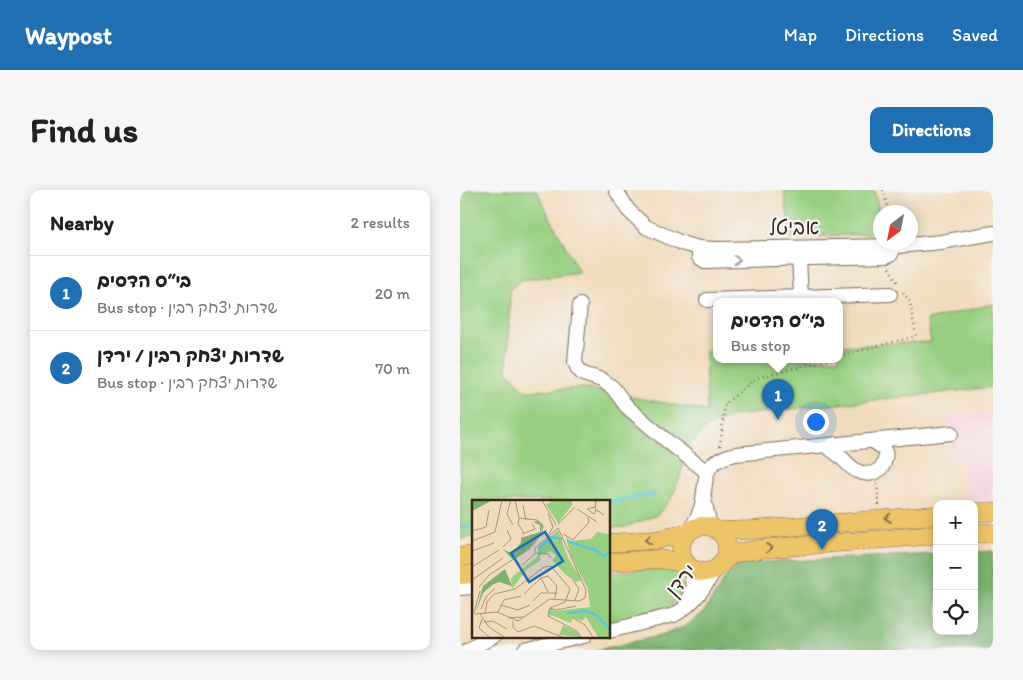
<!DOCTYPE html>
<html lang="en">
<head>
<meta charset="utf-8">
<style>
	:root { --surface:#fff; --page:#f6f6f6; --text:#222; --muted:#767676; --line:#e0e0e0; --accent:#1f6fb2 }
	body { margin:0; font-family:Itim,"Playpen Sans Hebrew",sans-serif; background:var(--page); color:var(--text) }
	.controls { position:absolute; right:15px; bottom:15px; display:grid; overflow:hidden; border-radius:10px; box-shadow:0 2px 12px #0003 }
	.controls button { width:45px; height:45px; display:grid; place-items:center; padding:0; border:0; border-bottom:1px solid var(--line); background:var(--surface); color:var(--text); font:25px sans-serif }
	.compass { position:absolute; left:413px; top:15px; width:45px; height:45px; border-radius:50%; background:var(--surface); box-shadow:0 2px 12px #0003; rotate:212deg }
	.you { position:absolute; left:355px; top:231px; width:18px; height:18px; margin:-12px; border:4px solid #fff; border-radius:50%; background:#1a73e8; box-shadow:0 0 0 8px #1a73e833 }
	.badge { display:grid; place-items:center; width:32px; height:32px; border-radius:50%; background:var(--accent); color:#fff; font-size:16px; font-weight:700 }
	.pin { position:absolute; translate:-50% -41px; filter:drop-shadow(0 1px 2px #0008) }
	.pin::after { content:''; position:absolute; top:26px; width:18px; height:15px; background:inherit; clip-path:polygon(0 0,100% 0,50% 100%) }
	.popup { position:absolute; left:253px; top:108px; width:130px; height:65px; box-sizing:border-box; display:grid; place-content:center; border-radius:10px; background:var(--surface); filter:drop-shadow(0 1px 4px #0005); font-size:16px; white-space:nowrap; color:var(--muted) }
	.popup b { font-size:19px; color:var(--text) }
	.popup::after { content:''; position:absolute; left:50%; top:100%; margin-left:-10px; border:10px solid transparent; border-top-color:var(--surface) }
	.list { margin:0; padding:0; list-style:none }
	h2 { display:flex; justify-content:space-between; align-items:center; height:65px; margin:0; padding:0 20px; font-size:21px }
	h2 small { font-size:16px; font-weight:400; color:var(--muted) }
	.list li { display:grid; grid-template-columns:32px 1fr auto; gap:15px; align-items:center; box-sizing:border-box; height:75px; padding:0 20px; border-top:1px solid var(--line) }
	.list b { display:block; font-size:19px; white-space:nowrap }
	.list p { margin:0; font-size:16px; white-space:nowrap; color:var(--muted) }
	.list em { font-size:16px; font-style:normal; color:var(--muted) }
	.icon { flex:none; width:28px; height:28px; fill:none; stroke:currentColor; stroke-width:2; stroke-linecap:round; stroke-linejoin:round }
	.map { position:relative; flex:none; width:533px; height:460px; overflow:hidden; border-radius:10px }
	header { display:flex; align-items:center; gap:30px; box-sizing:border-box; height:70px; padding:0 25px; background:var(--accent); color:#fff }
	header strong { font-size:24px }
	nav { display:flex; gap:28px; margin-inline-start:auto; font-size:18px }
	.intro { display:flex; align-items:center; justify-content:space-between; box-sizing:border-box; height:120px; padding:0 30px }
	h1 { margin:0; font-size:35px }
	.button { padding:12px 22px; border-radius:10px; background:var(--accent); color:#fff; font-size:18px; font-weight:700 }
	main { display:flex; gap:30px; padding:0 30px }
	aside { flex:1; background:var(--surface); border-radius:10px; box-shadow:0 2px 12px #0003 }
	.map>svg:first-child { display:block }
	.built { fill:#f5cfda }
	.green { fill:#98cf81; stroke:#6a7c50 }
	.forest { fill:#7ab26f; stroke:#5a6e46 }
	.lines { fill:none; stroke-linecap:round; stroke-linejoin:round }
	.stream { stroke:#5dc9d5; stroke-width:4 }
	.minor-casing { stroke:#7b6856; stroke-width:16 }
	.major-casing { stroke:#7b6856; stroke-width:19 }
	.path { stroke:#7b6856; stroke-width:2.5; stroke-dasharray:1 4; stroke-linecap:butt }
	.minor { stroke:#fff; stroke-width:14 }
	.major { stroke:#eec469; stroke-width:18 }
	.oneway { stroke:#a79f9a }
	.oneway2 { stroke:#8c6f40 }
	.labels { text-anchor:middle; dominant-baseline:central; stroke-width:4.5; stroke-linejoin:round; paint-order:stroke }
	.street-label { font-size:21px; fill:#3b2a1e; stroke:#f6f6f2 }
	.inset-river { fill:none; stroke:#5dc9d5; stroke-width:2.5 }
	.inset-road { fill:none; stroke:#a8947d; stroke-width:1 }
	.view { fill:#1f6fb2; fill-opacity:0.15; stroke:#1f6fb2; stroke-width:2.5 }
	.inset-edge { fill:none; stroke:#3b2a1e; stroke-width:2.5 }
</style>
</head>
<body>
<header>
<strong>Waypost</strong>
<nav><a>Map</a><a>Directions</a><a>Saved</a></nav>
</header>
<div class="intro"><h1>Find us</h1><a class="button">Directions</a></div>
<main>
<aside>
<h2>Nearby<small>2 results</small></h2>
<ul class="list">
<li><span class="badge">1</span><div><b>בי״ס הדסים</b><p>Bus stop · שדרות יצחק רבין</p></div><em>20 m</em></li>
<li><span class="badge">2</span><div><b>שדרות יצחק רבין / ירדן</b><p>Bus stop · שדרות יצחק רבין</p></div><em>70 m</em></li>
</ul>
</aside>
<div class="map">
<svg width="533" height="460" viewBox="0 0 533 460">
	<rect width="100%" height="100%" fill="#f6f6f2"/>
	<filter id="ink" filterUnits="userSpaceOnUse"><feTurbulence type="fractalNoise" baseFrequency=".02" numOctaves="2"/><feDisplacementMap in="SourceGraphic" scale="10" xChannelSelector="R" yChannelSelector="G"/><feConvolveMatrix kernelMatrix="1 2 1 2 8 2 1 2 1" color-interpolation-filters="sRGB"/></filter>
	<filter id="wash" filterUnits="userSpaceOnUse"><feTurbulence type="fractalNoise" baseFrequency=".0096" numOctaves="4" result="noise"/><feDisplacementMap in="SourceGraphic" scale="20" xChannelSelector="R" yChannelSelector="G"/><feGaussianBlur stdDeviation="1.12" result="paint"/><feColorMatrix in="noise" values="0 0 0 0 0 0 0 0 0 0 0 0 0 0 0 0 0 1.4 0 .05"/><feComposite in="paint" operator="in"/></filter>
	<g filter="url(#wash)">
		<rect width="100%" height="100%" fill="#f1dbbd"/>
		<polygon class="built" points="533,222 533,310 507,311 503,269 492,269 491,243 488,226"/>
		<g class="green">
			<polygon points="0,0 77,0 82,12 119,82 61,90 50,99 47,181 66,201 123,198 247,221 245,161 257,160 257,169 379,169 379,156 471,152 467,130 533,114 533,197 271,226 246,238 228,257 219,290 211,309 197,325 165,337 149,338 149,311 14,311 14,347 0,349"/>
			<polygon points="324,0 414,0 420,24 420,43 331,48"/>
			<path d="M202,379l16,5c8,17 2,26 -13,35l-56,12v-49z"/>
		</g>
		<polygon class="forest" points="533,361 533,459 528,460 137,460 203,445 226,436 244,422 270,380 283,373 477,364 477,441 514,441 514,362"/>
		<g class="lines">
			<g class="stream">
				<polyline points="149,312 195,304"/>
				<polyline points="0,338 14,336"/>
			</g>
		</g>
	</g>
	<g filter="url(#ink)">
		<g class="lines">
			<g class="minor-casing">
				<g id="minor">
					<polyline points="156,0 168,20 186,37 224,54 239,58 257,59 438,56 481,52 533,43"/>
					<polyline points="239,58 239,67 245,71 426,66 431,64 435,56"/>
					<polyline points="339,68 341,107"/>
					<polyline points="247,110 430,104"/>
					<polyline points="120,115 115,172 118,179 123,184 142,190 153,198 167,217 207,251 247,282"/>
					<path d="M367,256c5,4 10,8 15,12 5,5 9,10 15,13 11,5 22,3 27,-8 1,-4 3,-8 1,-11 -2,-5 -8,-8 -12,-11"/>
					<polyline points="244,309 249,332 254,338"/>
					<path d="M230,340c5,-8 10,-16 12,-26 6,-29 -2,-42 34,-50l215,-21"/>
					<polyline points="0,398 14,397"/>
					<path d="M226,412c9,-12 8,-23 2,-36"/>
					<path d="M149,441l65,-16c19,-10 31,-28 42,-47"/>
					<polyline points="8,460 34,446"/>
					<polyline points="65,460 124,446"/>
				</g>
			</g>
			<g class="major-casing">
				<g id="major">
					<polyline points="514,322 533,322"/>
					<circle cx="244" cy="359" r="23"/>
					<polyline points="259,341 291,340 477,325"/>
					<polyline points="514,343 533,343"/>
					<polyline points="149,353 196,350 227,343"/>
					<polyline points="0,367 14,365"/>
					<polyline points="263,371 275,363 300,359 477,345"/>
					<polyline points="149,372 198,369 226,373"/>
					<polyline points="0,385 14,384"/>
				</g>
			</g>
			<g class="path">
				<polyline points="423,0 429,22"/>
				<polyline points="429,78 438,93"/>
				<polyline points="379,166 456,146 450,112 443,102"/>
				<polyline points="260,256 265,214 296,188 370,169"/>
				<polyline points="417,294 419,316"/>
			</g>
			<use href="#minor" class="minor"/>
			<use href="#major" class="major"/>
		</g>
		<defs><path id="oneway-chevron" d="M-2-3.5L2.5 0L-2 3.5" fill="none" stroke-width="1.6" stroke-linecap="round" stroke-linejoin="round" transform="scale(1.25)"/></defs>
		<use class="oneway" href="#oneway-chevron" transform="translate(277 70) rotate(-2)"/>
		<g class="oneway2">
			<use href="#oneway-chevron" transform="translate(428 328) rotate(176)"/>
			<use href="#oneway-chevron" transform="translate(188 350) rotate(175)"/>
			<use href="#oneway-chevron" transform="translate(309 358) rotate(-4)"/>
		</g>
	</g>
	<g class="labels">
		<g class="street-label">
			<text transform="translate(334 37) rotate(-1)">אביטל</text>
			<text transform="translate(221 390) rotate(-49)">ירדן</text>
		</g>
	</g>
	<g transform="translate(12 310)">
		<rect width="138" height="138" fill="#f1dbbd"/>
		<path d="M71,0l3,5 7,-5h18l2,4 -15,19zM86,30l10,28 14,22 -6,2 -11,-8 -13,-14 4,-4 -5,-5 -12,5 2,4 -14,9 -15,20 -1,-11 26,-21 2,-11zM125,32l12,2v103h-11l-12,-20 -4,4 -9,-3 -2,5 -20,-8 -1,2 -2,-6 2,-3 5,3 35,-4 -2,-18 -18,-35 -4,-17 4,4 21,-2zM91,125l14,7 3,5 -21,-2z" fill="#98cf81"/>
		<path d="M0,0h21l-21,11zM66,21l4,4 -1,7 -10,15 -18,13 -10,-11 8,4 10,-10v-5l19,-6v-7l-7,-3zM33,69l7,17 -13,-4 -7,3 -9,8 -7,19 7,-26z" fill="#7ab26f"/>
		<path class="inset-river" d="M95,41l28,9 8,6 7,-3M66,49l13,-12 11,2M95,113l20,-2 9,4 14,14"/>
		<path class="inset-road" d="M39,0l-4,14 6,11M43,0l4,18 18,2 6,5 -1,7 -10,15M70,0l14,25M124,0l-1,9 9,6M51,5l3,15M123,7l-8,2 7,5 2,-4M105,9l20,13M76,14l5,13 -4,7M47,18l-1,6 6,9M86,24l17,-17M0,31l14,-4 3,-17M50,34l13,-5 -3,-5M91,34l10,6 16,-18 -1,-5M0,41l23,-9 7,-32M31,47l8,-8 -4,-9M63,48l23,-20M0,51l22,-8M64,53l12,1 3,4M50,65l13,-11v-6M0,67l27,-17M69,78l7,14M0,80l31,-22M101,80l6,9 -4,11M7,87l10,-12 42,-27M52,94l17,-16 7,-2 9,10 -2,12M61,101l8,-8h16M28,105l18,5 12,-5M78,108l6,2 20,-4M9,109l5,-12 9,-9M26,112l6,-12 17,-4M2,113l6,-22M3,114l22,-2 21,9 32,-22 29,2 6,-3 1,-8 -28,-62M8,114l9,13 15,10M13,114l2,-12 7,-8 21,-5 29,-22 7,-1 19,23 -5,13 -15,6 -2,8 29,15 4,6M36,118l15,-1M101,118l12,7 8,12M10,119l-3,9 10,9M41,121v6l5,5 16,-6 28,11M12,122l9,-1 14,8"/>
		<path class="view" d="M73,32l18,29 -34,21 -18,-29z"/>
		<rect width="138" height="138" class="inset-edge"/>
	</g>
</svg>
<div class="controls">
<button>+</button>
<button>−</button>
<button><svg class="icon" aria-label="locate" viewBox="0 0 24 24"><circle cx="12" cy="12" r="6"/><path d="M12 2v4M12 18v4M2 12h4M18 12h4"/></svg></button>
</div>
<svg class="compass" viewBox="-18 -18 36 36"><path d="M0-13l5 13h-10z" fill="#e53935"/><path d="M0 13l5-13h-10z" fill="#767676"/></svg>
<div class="you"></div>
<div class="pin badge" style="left:318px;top:230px">1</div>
<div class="popup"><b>בי״ס הדסים</b>Bus stop</div>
<div class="pin badge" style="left:362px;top:360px">2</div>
</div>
</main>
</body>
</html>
